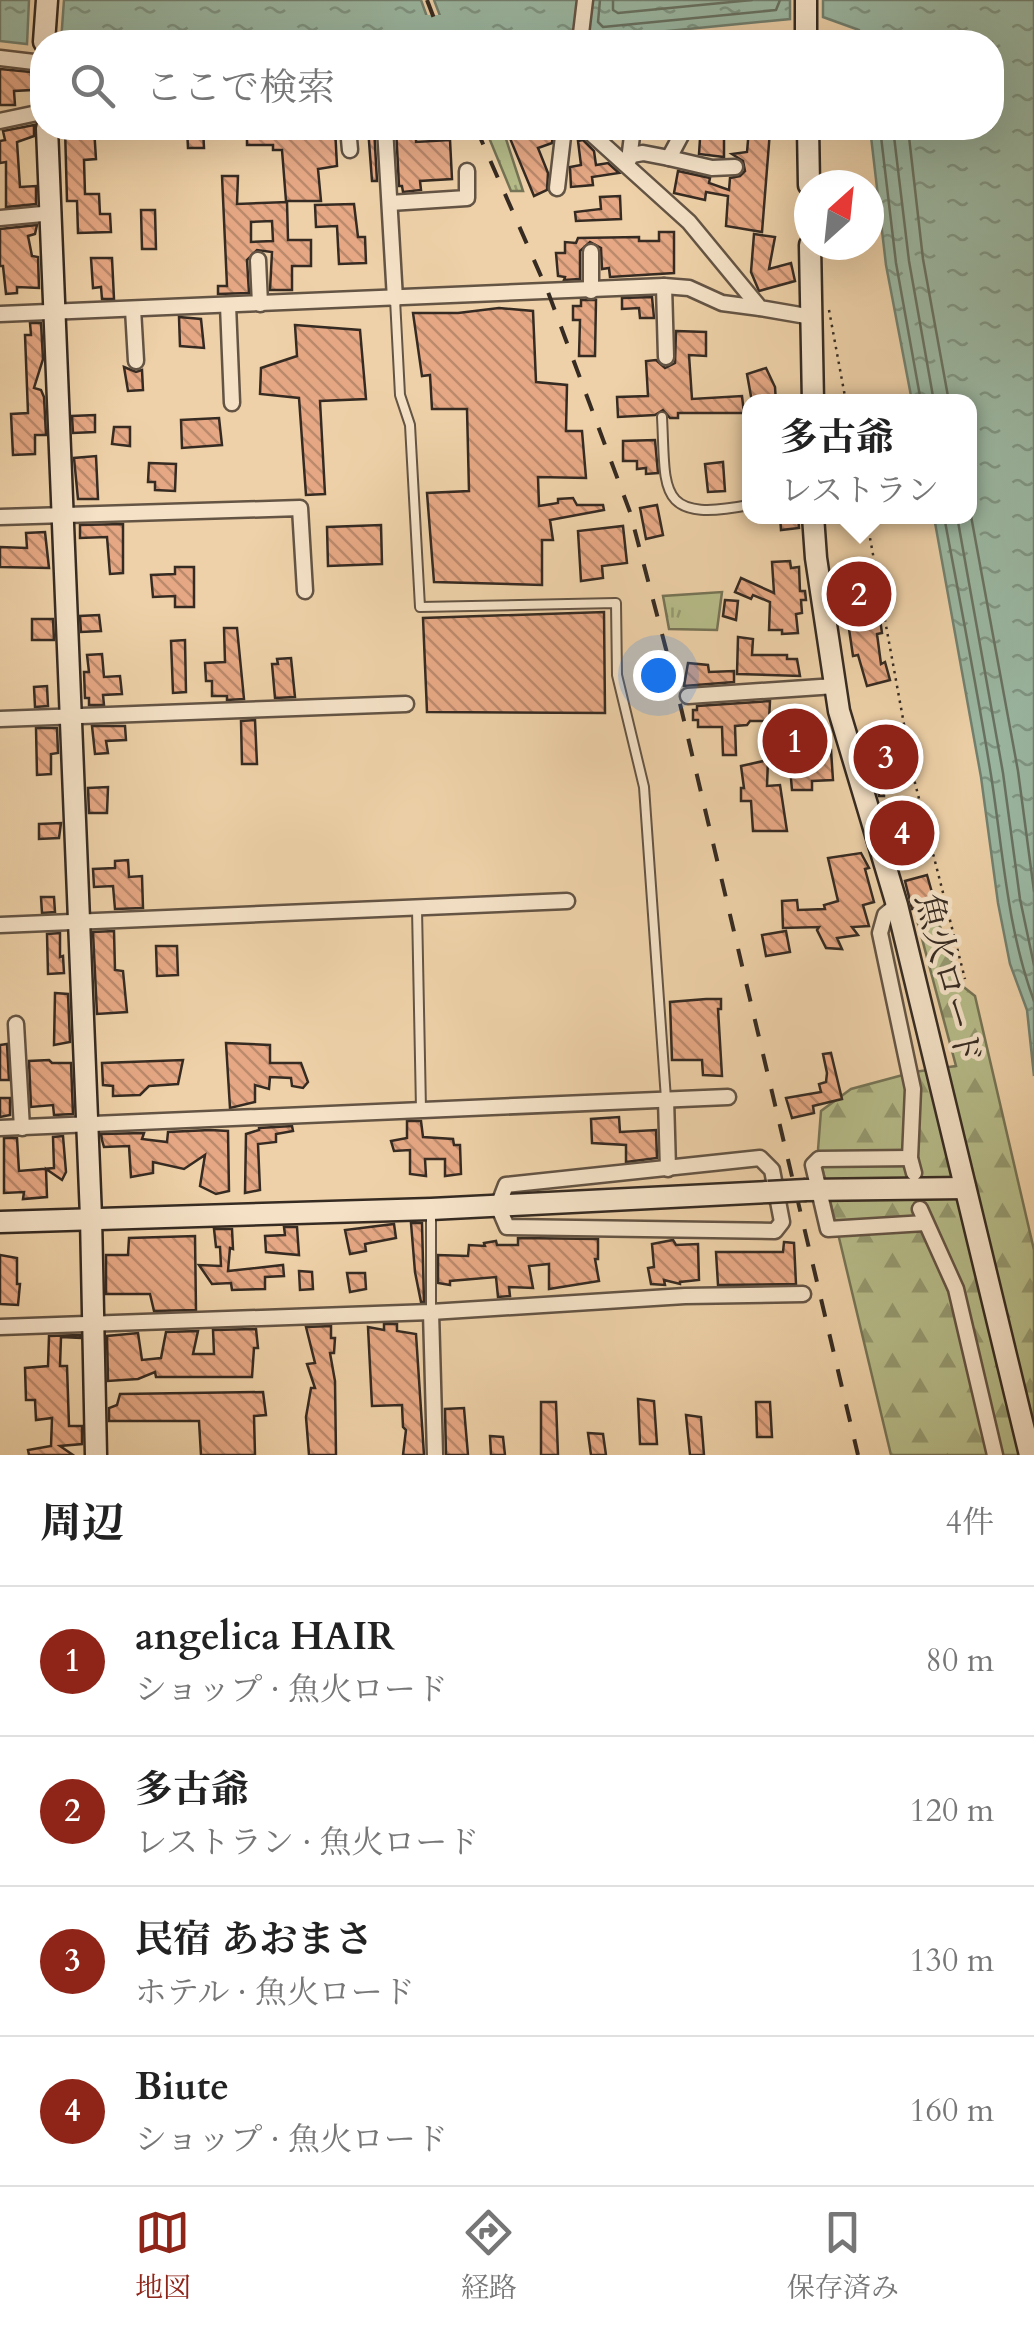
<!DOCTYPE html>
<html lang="ja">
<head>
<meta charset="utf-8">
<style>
	:root { --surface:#fff; --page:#f6f6f6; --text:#222; --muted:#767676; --line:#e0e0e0; --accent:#8f2418 }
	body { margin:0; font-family:Cardo,"Noto Serif JP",serif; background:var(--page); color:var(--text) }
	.compass { position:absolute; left:794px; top:170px; width:90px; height:90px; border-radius:50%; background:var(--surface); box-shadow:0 10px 40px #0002; rotate:27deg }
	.you { position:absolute; left:658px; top:675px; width:35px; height:35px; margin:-25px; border:8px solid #fff; border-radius:50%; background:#1a73e8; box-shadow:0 0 0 15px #1a73e833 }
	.badge { display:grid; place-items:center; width:65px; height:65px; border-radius:50%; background:var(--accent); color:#fff; font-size:32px; font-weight:700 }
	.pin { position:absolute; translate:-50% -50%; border:5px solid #fff; box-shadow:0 2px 10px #0006 }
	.popup { position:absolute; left:742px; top:394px; width:235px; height:130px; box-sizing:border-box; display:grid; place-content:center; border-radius:20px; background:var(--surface); filter:drop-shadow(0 2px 8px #0005); font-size:32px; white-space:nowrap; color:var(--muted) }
	.popup b { font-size:38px; color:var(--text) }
	.popup::after { content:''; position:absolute; left:50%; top:100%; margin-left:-20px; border:20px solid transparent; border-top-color:var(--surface) }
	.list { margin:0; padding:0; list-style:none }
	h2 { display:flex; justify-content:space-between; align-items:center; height:130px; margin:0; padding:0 40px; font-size:42px }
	h2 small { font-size:32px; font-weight:400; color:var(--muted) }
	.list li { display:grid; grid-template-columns:65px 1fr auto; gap:30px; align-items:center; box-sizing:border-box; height:150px; padding:0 40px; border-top:2px solid var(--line) }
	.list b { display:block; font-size:38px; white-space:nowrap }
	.list p { margin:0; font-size:32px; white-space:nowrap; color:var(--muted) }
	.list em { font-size:32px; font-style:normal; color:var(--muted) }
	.icon { flex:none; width:55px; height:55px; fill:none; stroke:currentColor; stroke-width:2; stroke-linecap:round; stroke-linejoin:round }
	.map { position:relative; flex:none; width:1034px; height:1455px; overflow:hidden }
	.search { position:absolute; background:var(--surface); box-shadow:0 10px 40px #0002; left:30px; right:30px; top:30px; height:110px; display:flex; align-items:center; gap:25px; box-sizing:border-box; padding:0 35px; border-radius:40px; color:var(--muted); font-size:38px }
	.sheet { height:730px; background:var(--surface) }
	nav { display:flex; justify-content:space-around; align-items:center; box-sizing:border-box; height:140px; border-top:2px solid var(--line); background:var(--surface); font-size:28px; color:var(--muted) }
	nav a { display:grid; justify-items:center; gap:5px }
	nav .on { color:var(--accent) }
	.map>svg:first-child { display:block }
	.grass { fill:url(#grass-tufts); stroke:#767456; stroke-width:2.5 }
	.forest { fill:url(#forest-firs); stroke:#767456; stroke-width:2.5 }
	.water { fill:url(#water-ripples); stroke:#73806f; stroke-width:2.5 }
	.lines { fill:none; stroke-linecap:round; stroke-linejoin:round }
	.shore { stroke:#687262; stroke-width:2.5 }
	.river { stroke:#9bb8a3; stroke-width:22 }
	.building { fill:url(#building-back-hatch); stroke:#362b22; stroke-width:2.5; fill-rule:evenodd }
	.lane-casing { stroke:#645444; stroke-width:12 }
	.street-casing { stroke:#645444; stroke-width:19 }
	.secondary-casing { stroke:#362b22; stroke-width:25 }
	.path { stroke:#362b22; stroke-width:2.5; stroke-dasharray:2.5 5; stroke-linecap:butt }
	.lane { stroke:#f4e1c6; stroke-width:8 }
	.street { stroke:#f4e1c6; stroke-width:14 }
	.secondary { stroke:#f4e1c6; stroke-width:20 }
	.rail { stroke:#362b22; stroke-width:4; stroke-dasharray:18 18; stroke-linecap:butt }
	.secondary-bridge-casing { stroke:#362b22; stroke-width:25; stroke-linecap:butt }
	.secondary-bridge { stroke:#f4e1c6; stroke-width:20 }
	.labels { text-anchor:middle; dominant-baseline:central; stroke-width:9; stroke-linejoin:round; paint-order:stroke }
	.street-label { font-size:35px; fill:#362b22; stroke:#f4e1c6 }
</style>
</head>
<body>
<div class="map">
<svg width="1034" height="1455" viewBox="0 0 1034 1455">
	<defs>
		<pattern id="grass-tufts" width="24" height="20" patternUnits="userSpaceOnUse" patternTransform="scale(2.5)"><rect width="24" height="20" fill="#b6bc89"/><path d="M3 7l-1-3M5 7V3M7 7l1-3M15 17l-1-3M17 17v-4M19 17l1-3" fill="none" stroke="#959970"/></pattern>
		<pattern id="forest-firs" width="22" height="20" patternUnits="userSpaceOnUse" patternTransform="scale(2.5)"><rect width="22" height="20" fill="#b6bc89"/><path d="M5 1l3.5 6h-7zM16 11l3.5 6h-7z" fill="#959970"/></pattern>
		<pattern id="water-ripples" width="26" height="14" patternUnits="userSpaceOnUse" patternTransform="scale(2.5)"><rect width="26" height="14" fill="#9bb8a3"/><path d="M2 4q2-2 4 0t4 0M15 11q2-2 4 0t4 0" fill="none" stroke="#7f9684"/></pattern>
		<pattern id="building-back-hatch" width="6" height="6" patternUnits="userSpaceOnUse" patternTransform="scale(2.5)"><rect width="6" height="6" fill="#e6a884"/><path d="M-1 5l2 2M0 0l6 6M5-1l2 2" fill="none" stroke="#bb896c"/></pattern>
	</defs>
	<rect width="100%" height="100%" fill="#eed1a8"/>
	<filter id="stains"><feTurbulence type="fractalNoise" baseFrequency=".002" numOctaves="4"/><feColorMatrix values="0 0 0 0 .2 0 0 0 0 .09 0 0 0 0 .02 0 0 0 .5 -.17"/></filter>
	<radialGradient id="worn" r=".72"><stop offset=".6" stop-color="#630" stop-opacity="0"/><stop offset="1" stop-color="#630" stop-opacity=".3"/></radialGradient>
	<g class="grass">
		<polygon points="485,128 525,128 505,136 523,191 511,191"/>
		<polygon points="722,592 717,630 669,629 663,596"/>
	</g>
	<polygon class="forest" points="917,920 938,921 961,985 975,996 1034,1250 1034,1455 891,1455 818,1150 821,1111 851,1089 914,1072 956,1066"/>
	<g class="water">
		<polygon points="0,0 29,0 27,44 0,41"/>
		<polygon points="64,0 421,0 436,42 61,42"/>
		<polygon points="434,0 578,0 574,41 450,42"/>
		<polygon points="591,0 790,0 790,19 586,39"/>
		<polygon points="823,0 1034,0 1034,1076 1027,1010 1010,964 998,903 981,777 934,517 969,516 969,402 912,401 886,265 870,128 992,128 992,42 861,42 859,30 823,17"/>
	</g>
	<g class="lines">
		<g class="shore">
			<polyline points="600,0 598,22 603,27 776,10 780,0"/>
			<polyline points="613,0 613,10 618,13 752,0"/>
			<polyline points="880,128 896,263 921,402"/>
			<polyline points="893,128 909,261 934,402"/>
			<polyline points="908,128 923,259 949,402"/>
			<polyline points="969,505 1018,771 1034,891"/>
			<path d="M944,516c16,86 33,172 47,259 12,76 16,153 43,226"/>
			<polyline points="957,516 1003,773 1020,899 1034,965"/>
		</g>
		<polyline class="river" points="401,26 474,26"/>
	</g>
	<g class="building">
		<polygon points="0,69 31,72 32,90 14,91 15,105 0,105"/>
		<polygon points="34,125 34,136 17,142 20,187 36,186 36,204 6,207 6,162 0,163 0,141 5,140 3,131"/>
		<polygon points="65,128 94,128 96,159 84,160 85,194 99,194 100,214 110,214 111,232 78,233 77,201 67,201"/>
		<polygon points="187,128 203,128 204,148 188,148"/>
		<polygon points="247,128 267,128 267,135 288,135 288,130 299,133 335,128 337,166 318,169 321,201 286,201 282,150 273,150 273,145 247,145"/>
		<polygon points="368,128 374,128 377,181 372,181"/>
		<polygon points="396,128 416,128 416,142 450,140 452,179 420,181 421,190 403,192 402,186 399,186"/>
		<polygon points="531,128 550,128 553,134 552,143 538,148 548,173 547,190 534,196 509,136"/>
		<polygon points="749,129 770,131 762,232 726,226 728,196 706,192 705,200 674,193 678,171 710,178 709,183 729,190 730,178 740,176 745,171 743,161 732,154 747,152"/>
		<polygon points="718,135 724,135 724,157 699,154 700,139"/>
		<polygon points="583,140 594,151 596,165 608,163 619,173 592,177 593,185 571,187 570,167 581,165 578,141"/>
		<path d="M222,176h16l-1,28 50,-2 1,38h23v26h-19v24h-22l2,-38 -15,-2 -10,10 2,33 -31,1v-8h9zM272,221l1,20 -22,1v-20z"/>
		<polygon points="620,196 621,219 576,221 575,212 601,209 600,197"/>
		<polygon points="354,204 358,237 365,237 366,263 339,264 337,226 316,227 315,205"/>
		<polygon points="141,210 155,210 156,249 142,249"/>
		<polygon points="37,225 35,234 28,236 32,256 38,257 39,288 17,287 17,293 6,294 3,266 0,266 0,229"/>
		<polygon points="659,232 674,232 674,273 610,277 609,268 602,269 601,248 590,242 580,251 580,279 564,280 565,277 558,276 556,253 565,253 565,242 576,243 578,238 639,237 639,241 659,241"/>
		<polygon points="754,234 775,237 769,269 791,263 795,281 759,291 751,272"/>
		<polygon points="91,258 112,258 114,299 102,299 101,287 93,288"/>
		<polygon points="652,297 654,318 640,318 639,308 622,309 622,298"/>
		<polygon points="581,300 596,300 595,356 579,356 580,320 573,320 573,306 581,306"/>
		<polygon points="499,308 533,311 536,382 567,385 566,431 582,431 586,478 538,477 539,506 558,503 558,499 573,498 577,505 603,505 604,510 550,520 553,540 542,540 542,585 434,582 427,493 469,491 467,409 432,409 430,375 422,376 413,313 458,313"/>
		<polygon points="179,317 201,319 204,348 180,346"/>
		<polygon points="30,323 41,323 43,359 34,388 41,390 44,397 46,435 35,435 35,454 13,455 11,414 28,413 25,335 31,335"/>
		<polygon points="295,325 360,330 366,399 320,401 325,494 306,495 299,398 260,394 261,368 297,356"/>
		<polygon points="676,331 706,332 706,356 689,355 692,399 742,396 744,413 678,413 678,418 670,418 663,410 655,415 618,417 617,397 648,396 646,361 656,360 665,368 675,363"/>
		<polygon points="124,367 136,372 142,370 143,390 128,391"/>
		<polygon points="766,368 775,387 776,402 752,402 747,374"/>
		<polygon points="95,415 95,432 73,433 72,416"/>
		<polygon points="219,418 222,445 182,448 181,420"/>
		<polygon points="114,427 130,427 130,446 112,444"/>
		<polygon points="655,440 658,473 646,474 646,468 637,469 637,461 623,461 623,441"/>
		<polygon points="96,456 98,499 78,499 74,458"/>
		<polygon points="723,462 725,491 708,492 705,464"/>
		<polygon points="149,463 176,464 175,491 155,490 155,482 148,482"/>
		<polygon points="657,505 663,535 646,539 640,508"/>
		<polygon points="780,516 798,516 799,528 781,530"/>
		<polygon points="123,524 123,573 110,574 107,537 80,538 80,525"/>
		<polygon points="381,525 382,564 328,566 327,527"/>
		<polygon points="623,526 627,563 602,566 603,578 581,581 578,531"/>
		<polygon points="45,532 49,568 0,567 0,547 27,548 26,533"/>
		<polygon points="790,561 791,568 799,567 800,591 805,591 806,600 801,600 802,613 796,614 798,633 782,634 782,630 769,630 770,602 753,595 751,599 735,592 741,578 774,593 772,562"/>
		<polygon points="175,567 194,567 194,607 175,607 175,596 153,597 151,575 175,574"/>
		<polygon points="864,582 865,590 869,590 869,613 879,612 882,633 877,634 881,664 885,662 890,680 867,686 858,655 853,656 849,629 856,628 850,583"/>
		<polygon points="725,600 738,601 736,620 723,616"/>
		<polygon points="604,612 605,713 427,712 423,618"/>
		<polygon points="99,615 101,631 81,632 80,616"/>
		<polygon points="32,619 53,619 54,640 32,640"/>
		<polygon points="224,628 237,628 244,699 227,700 227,696 212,696 212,681 206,681 205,663 225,662"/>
		<polygon points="738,637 753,639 752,655 787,655 787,659 797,659 800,676 737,674"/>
		<polygon points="185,640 186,692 173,693 171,641"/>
		<polygon points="102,654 104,677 120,676 122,694 103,695 104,705 89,705 89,698 85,698 84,672 89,672 87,655"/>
		<polygon points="291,658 295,697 275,698 272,664 278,664 277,659"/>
		<polygon points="688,663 708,665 709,672 734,671 734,682 684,686"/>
		<polygon points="47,686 48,706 35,707 34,687"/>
		<polygon points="770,701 769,721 750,721 747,725 735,726 736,755 723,755 722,727 698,727 698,720 693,720 693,710 697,710 697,706"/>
		<polygon points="255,720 257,764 242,764 241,721"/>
		<polygon points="92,726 125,726 126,740 106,741 108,753 95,754"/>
		<polygon points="36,728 57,728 58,753 51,754 51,774 37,775"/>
		<polygon points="880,728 882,742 891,740 896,771 884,773 884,796 879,796 867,730"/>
		<polygon points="798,734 803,751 831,750 833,780 812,781 812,790 792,790 789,756 783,736"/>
		<polygon points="768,760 767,786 780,785 787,831 753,831 751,801 741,801 741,788 744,788 741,766"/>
		<polygon points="108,787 107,813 89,813 88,788"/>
		<polygon points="908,822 914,847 896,851 891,825"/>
		<polygon points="61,823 59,838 39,839 39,824"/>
		<polygon points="861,853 869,868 865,869 874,902 863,905 869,926 852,927 858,935 837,938 842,949 826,948 817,930 819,927 783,928 782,901 797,900 798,910 825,909 824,905 838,901 828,858"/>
		<polygon points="128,860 129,877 142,876 143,908 115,909 113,886 94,887 93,869 115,868 115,861"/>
		<polygon points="927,875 935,903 912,909 905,881"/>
		<polygon points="41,897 54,897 55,912 42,913"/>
		<polygon points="114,931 115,970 123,971 127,1012 97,1014 93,932"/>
		<polygon points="786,931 790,952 766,956 762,935"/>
		<polygon points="60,933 60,957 63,956 64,973 48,974 47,934"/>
		<polygon points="156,946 177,946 178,975 157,976"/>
		<polygon points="55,993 68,994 70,1042 54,1045"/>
		<polygon points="706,999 721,999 721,1009 718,1009 722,1076 703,1075 702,1060 672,1060 670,1002"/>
		<polygon points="226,1043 270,1045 270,1063 301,1063 308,1082 303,1088 292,1086 291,1078 270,1077 269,1089 255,1085 255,1102 230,1108"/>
		<polygon points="7,1044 9,1080 0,1080 0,1045"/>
		<polygon points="831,1053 842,1099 813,1106 814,1113 792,1118 786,1098 821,1092 819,1084 826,1082 827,1073 823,1054"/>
		<polygon points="49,1060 52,1063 71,1063 73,1114 54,1115 53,1105 31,1107 29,1061"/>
		<polygon points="183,1060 178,1084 149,1086 140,1095 113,1096 113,1086 103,1085 102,1063"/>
		<polygon points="0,1098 10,1098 10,1115 0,1117"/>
		<polygon points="619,1117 620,1132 656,1130 657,1158 626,1162 626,1145 592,1143 591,1119"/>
		<polygon points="407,1121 421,1121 423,1137 453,1139 454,1145 460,1145 461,1174 445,1176 445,1159 425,1159 426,1176 410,1174 410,1150 394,1151 391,1141 407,1138"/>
		<polygon points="292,1126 293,1131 276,1134 276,1142 258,1144 260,1190 245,1193 246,1134 259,1130 259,1128"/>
		<polygon points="210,1130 228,1131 229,1191 216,1194 200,1186 205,1155 184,1169 153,1162 153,1173 131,1177 129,1146 104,1147 102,1140 101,1134 144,1133 142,1139 167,1142 168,1132"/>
		<polygon points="63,1136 66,1172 62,1180 46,1169 47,1197 23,1199 24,1192 4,1193 4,1138 17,1138 19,1171 54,1168 53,1137"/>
		<polygon points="411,1223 422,1223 424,1302 421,1302 415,1272"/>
		<polygon points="394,1224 396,1238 365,1244 366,1251 350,1254 345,1230"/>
		<polygon points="284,1227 297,1227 299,1255 266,1252 265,1236 285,1235"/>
		<polygon points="214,1229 232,1229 233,1249 230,1248 228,1271 283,1265 284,1276 265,1277 265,1289 232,1290 231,1283 212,1284 199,1265 221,1266 220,1247 216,1247"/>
		<polygon points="195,1236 196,1310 154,1311 150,1294 106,1294 106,1255 128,1255 129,1238"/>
		<polygon points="518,1238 598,1239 598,1259 595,1259 599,1281 549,1289 549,1264 529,1266 533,1288 509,1287 510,1296 498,1297 496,1277 450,1281 450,1285 438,1283 438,1255 468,1256 469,1245 485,1246 484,1243 496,1241 497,1245 518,1245"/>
		<polygon points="673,1240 676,1245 698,1244 699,1280 680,1282 680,1284 664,1280 665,1285 651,1284 648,1268 654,1267 652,1244"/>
		<polygon points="784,1242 794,1243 796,1284 718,1285 716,1252 783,1252"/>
		<polygon points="0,1255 17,1258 17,1284 20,1284 18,1305 0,1304"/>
		<polygon points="299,1271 312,1272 313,1289 300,1290"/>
		<polygon points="347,1273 365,1273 366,1289 350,1292"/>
		<polygon points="384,1324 397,1324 397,1331 416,1334 424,1455 403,1455 406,1430 403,1427 402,1405 372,1406 368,1327 384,1330"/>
		<polygon points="331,1326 331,1338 335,1338 334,1353 330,1353 335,1381 336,1455 309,1455 306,1417 311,1388 315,1388 307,1364 315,1363 306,1327"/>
		<polygon points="256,1329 258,1348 254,1348 252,1377 156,1377 155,1372 138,1379 108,1381 107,1336 138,1333 142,1360 161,1358 166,1332 198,1331 193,1354 214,1354 213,1330"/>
		<polygon points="80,1335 80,1338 61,1337 60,1366 67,1366 69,1426 82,1426 82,1444 60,1446 73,1455 29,1455 28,1450 51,1446 52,1418 36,1420 35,1400 26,1400 25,1368 48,1366 49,1336"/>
		<polygon points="263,1392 266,1415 254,1416 255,1455 201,1455 199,1421 109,1421 109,1408 117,1405 120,1394"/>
		<polygon points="638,1399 654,1401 657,1444 640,1444"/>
		<polygon points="541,1402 556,1402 558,1455 541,1455"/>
		<polygon points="756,1402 770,1402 772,1437 757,1437"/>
		<polygon points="464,1408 468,1455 446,1455 445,1409"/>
		<polygon points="686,1415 701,1417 704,1455 690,1455"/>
		<polygon points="588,1433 603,1434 606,1455 591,1455"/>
		<polygon points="490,1436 503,1437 505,1455 491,1455"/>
	</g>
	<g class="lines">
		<g class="lane-casing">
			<g id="lane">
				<polyline points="395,299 400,395 410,425 420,607 616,603 617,675 644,787 666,1099"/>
				<path d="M662,417c4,74 -6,106 87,88"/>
				<polyline points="417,909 421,1109"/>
				<polyline points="431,1212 431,1312"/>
			</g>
		</g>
		<g class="street-casing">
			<g id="street">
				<polyline points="580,42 585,0"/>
				<polyline points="771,42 806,41"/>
				<polyline points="0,58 42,63"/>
				<polyline points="0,121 42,112"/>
				<polyline points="348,128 350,150"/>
				<polyline points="385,128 395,299"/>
				<polyline points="585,128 689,222 760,308 812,317"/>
				<polyline points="685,129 711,128"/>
				<polyline points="632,155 643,153 669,158 685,128"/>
				<polyline points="669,158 712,168 735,167"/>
				<polyline points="629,160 633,128"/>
				<polyline points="557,188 564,128"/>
				<polyline points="390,203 467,198 467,171"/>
				<polyline points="0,218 53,213"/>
				<polyline points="258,260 260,304"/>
				<polyline points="664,286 666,357"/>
				<polyline points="591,291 591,252"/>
				<polyline points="228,305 232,403"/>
				<polyline points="133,309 136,361"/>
				<polyline points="0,314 664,286 689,288 722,303 760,308"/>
				<polyline points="0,517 300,508 305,591"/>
				<polyline points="688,696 835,686"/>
				<polyline points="0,719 406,704"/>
				<polyline points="897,905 885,915 880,933 913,1089 910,1158 914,1173"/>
				<polyline points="0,925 567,901"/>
				<polyline points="16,1024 22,1128"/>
				<polyline points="666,1099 668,1169"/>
				<polyline points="0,1128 728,1097"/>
				<polygon points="760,1158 772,1170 782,1222 775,1231 507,1227 498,1206 506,1185"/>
				<polyline points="910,1158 819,1159 813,1165 828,1229 925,1223"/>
				<polyline points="920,1209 956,1289 995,1455"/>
				<polyline points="431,1312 435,1455"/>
				<polyline points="0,1327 431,1312 685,1296 803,1294"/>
			</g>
		</g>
		<g class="secondary-casing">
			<g id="secondary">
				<polyline points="806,0 806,42"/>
				<polyline points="44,42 47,0"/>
				<polyline points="47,128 91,1217 96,1455"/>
				<polyline points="808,128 809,185"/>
				<polyline points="810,245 813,402"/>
				<polyline points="813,516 816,558 839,711 897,905 1030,1455"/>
				<polyline points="806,1190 965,1188"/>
				<polyline points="0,1222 431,1209 768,1192"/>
			</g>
		</g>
		<g class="path">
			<polyline points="829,310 846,402"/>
			<polyline points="866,516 914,779 965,979"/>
		</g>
		<use href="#lane" class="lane"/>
		<use href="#street" class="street"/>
		<use href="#secondary" class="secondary"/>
		<g class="rail">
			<polyline points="427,0 443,42"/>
			<polyline points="476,128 548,292 630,512 677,691 858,1455"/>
		</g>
		<g class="secondary-bridge-casing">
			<polyline id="secondary-bridge" points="768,1192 806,1190"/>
		</g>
		<use href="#secondary-bridge" class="secondary-bridge"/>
	</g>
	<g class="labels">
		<g class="street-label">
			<text transform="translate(948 979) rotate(76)">魚火ロード</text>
		</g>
	</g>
	<rect width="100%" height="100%" filter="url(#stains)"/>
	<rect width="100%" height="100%" fill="url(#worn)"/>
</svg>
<svg class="compass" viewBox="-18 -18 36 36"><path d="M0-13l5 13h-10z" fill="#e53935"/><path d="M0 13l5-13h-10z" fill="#767676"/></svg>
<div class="you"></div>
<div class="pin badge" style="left:795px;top:741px">1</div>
<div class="pin badge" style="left:859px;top:594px">2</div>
<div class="popup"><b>多古爺</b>レストラン</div>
<div class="pin badge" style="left:886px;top:757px">3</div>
<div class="pin badge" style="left:902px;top:833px">4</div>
<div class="search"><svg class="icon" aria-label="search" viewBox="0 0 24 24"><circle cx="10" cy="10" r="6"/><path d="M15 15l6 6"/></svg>ここで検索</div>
</div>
<section class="sheet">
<h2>周辺<small>4件</small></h2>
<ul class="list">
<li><span class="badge">1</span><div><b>angelica HAIR</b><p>ショップ · 魚火ロード</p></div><em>80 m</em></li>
<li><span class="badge">2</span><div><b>多古爺</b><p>レストラン · 魚火ロード</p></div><em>120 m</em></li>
<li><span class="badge">3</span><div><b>民宿 あおまさ</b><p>ホテル · 魚火ロード</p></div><em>130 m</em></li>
<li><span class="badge">4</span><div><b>Biute</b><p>ショップ · 魚火ロード</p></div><em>160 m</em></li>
</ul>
</section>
<nav>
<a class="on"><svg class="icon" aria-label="map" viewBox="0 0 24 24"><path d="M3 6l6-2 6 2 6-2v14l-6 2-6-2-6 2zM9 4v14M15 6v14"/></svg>地図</a>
<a><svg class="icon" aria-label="directions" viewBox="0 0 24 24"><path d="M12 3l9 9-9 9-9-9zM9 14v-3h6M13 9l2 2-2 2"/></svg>経路</a>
<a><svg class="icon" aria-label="saved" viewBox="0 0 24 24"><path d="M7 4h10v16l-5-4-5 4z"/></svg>保存済み</a>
</nav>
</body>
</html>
